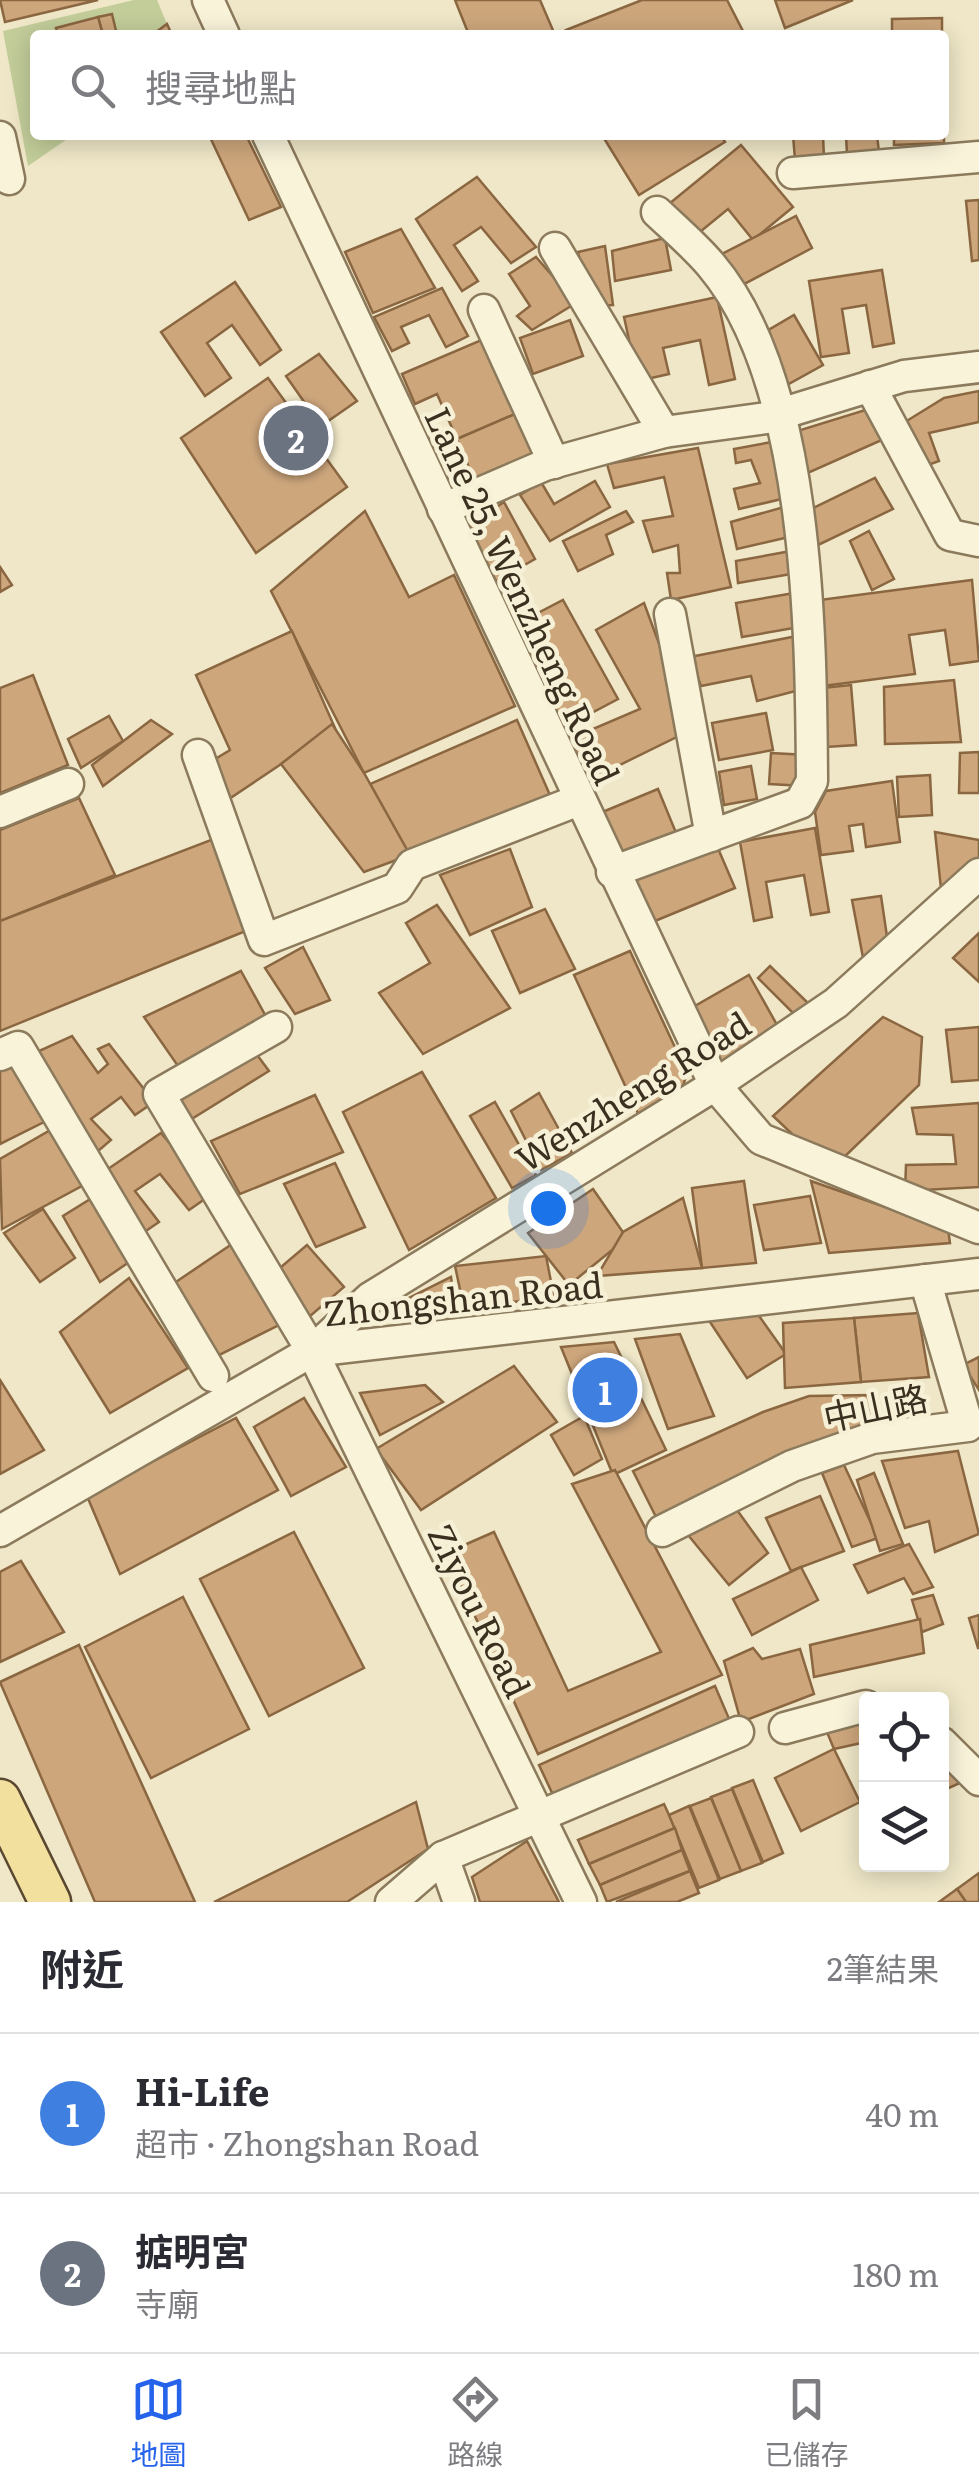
<!DOCTYPE html>
<html lang="zh-TW">
<head>
<meta charset="utf-8">
<style>
	:root { --surface:#fff; --page:#f2f2f3; --text:#2b2b33; --muted:#7c7c81; --line:#e1e1e2; --accent:#2563eb }
	body { margin:0; font-family:Literata,"Noto Sans TC",serif; background:var(--page); color:var(--text) }
	.controls { position:absolute; right:30px; bottom:30px; display:grid; overflow:hidden; border-radius:10px; box-shadow:0 5px 25px #0003 }
	.controls button { width:90px; height:90px; display:grid; place-items:center; padding:0; border:0; border-bottom:2px solid var(--line); background:var(--surface); color:var(--text); font:50px sans-serif }
	.you { position:absolute; left:548px; top:1208px; width:35px; height:35px; margin:-25px; border:8px solid #fff; border-radius:50%; background:#1a73e8; box-shadow:0 0 0 15px #1a73e833 }
	.badge { display:grid; place-items:center; width:65px; height:65px; border-radius:50%; background:var(--accent); color:#fff; font-size:32px; font-weight:700 }
	.pin { position:absolute; translate:-50% -50%; border:5px solid #fff; box-shadow:0 2px 10px #0006 }
	.list { margin:0; padding:0; list-style:none }
	h2 { display:flex; justify-content:space-between; align-items:center; height:130px; margin:0; padding:0 40px; font-size:42px }
	h2 small { font-size:32px; font-weight:400; color:var(--muted) }
	.list li { display:grid; grid-template-columns:65px 1fr auto; gap:30px; align-items:center; box-sizing:border-box; height:160px; padding:0 40px; border-top:2px solid var(--line) }
	.list b { display:block; font-size:38px; white-space:nowrap }
	.list p { margin:0; font-size:32px; white-space:nowrap; color:var(--muted) }
	.list em { font-size:32px; font-style:normal; color:var(--muted) }
	.icon { flex:none; width:55px; height:55px; fill:none; stroke:currentColor; stroke-width:2; stroke-linecap:round; stroke-linejoin:round }
	.map { position:relative; flex:none; width:979px; height:1902px; overflow:hidden }
	.search { position:absolute; background:var(--surface); box-shadow:0 5px 25px #0003; left:30px; right:30px; top:30px; height:110px; display:flex; align-items:center; gap:25px; box-sizing:border-box; padding:0 35px; border-radius:10px; color:var(--muted); font-size:38px }
	.sheet { height:450px; background:var(--surface) }
	nav { display:flex; justify-content:space-around; align-items:center; box-sizing:border-box; height:140px; border-top:2px solid var(--line); background:var(--surface); font-size:28px; color:var(--muted) }
	nav a { display:grid; justify-items:center; gap:5px }
	nav .on { color:var(--accent) }
	.map>svg:first-child { display:block }
	.green { fill:#c2cd9a }
	.building { fill:#cda67c; stroke:#8a6641; stroke-width:2.5 }
	.lines { fill:none; stroke-linecap:round; stroke-linejoin:round }
	.minor-casing { stroke:#8b7a5c; stroke-width:35 }
	.major-casing { stroke:#594730; stroke-width:45 }
	.minor { stroke:#f9f3da; stroke-width:30 }
	.major { stroke:#f2e09f; stroke-width:40 }
	.labels { text-anchor:middle; dominant-baseline:central; stroke-width:9; stroke-linejoin:round; paint-order:stroke }
	.street-label { font-size:35px; fill:#3b301f; stroke:#f6f0d6 }
</style>
</head>
<body>
<div class="map">
<svg width="979" height="1902" viewBox="0 0 979 1902">
	<rect width="100%" height="100%" fill="#efe7c7"/>
	<polygon class="green" points="134,0 157,0 167,24 152,35 35,35 35,135 73,135 28,166 3,31"/>
	<g class="building">
		<polygon points="0,0 98,0 5,22"/>
		<polygon points="455,0 540,0 555,35 469,35"/>
		<polygon points="642,0 727,0 745,35 568,35 566,30"/>
		<polygon points="775,0 853,0 785,28"/>
		<polygon points="112,14 117,35 103,35 98,17"/>
		<polygon points="98,17 103,35 58,35 56,28"/>
		<polygon points="942,18 942,35 892,35 892,19"/>
		<polygon points="167,24 172,35 152,35"/>
		<polygon points="944,119 944,143 894,145 894,135 944,135"/>
		<polygon points="209,135 246,135 281,207 249,220"/>
		<polygon points="614,135 720,135 725,142 639,195 605,140"/>
		<polygon points="793,135 823,135 824,158 795,160"/>
		<polygon points="846,135 877,135 879,152 847,155"/>
		<polygon points="741,145 793,207 753,240 728,209 695,236 669,204"/>
		<polygon points="477,177 536,247 511,263 481,227 454,245 478,281 462,291 416,219"/>
		<polygon points="979,200 979,260 972,261 966,201"/>
		<polygon points="796,216 812,248 731,291 712,259"/>
		<polygon points="401,229 435,288 373,313 345,252"/>
		<polygon points="665,238 671,270 615,281 612,251"/>
		<polygon points="605,246 613,305 590,306 578,252"/>
		<polygon points="536,257 576,303 532,330 517,316 530,306 509,274"/>
		<polygon points="882,270 894,343 873,347 866,305 842,309 849,353 821,357 809,281"/>
		<polygon points="235,282 281,350 260,365 232,325 207,343 231,378 205,396 161,332"/>
		<polygon points="442,288 468,336 446,347 429,315 401,327 409,343 392,351 374,317"/>
		<polygon points="717,297 735,379 709,385 700,340 663,348 669,374 638,381 624,317"/>
		<polygon points="794,315 823,365 776,391 748,342"/>
		<polygon points="570,320 583,356 533,374 520,338"/>
		<polygon points="486,338 522,411 457,439 437,394 415,404 402,374"/>
		<polygon points="319,354 357,401 321,426 286,376"/>
		<polygon points="268,378 347,487 256,553 181,438"/>
		<polygon points="979,391 979,422 929,433 939,461 917,469 905,422 944,398"/>
		<polygon points="875,407 884,439 801,476 794,432"/>
		<polygon points="522,411 544,461 478,489 457,439"/>
		<polygon points="777,441 786,498 739,509 734,489 760,483 751,460 736,463 734,449"/>
		<polygon points="698,448 731,587 671,600 667,573 680,573 678,545 653,552 643,521 673,516 664,477 614,488 607,464"/>
		<polygon points="875,478 893,509 818,545 803,513"/>
		<polygon points="595,481 610,507 550,541 520,495 541,482 554,504"/>
		<polygon points="504,502 535,559 496,581 465,528"/>
		<polygon points="784,507 789,537 737,549 731,522"/>
		<polygon points="365,511 409,597 454,575 515,706 364,773 271,591"/>
		<polygon points="626,511 633,522 606,535 613,554 578,571 563,541"/>
		<polygon points="869,531 894,579 872,590 850,541"/>
		<polygon points="791,551 797,573 738,583 736,561"/>
		<polygon points="0,567 12,585 0,592"/>
		<polygon points="972,580 979,661 950,665 945,630 909,635 915,674 823,686 812,601"/>
		<polygon points="800,592 805,626 742,637 736,603"/>
		<polygon points="563,600 618,699 563,728 511,627"/>
		<polygon points="644,603 691,730 577,786 558,744 640,709 596,630"/>
		<polygon points="292,631 335,728 217,807 202,767 230,750 196,675"/>
		<polygon points="802,635 807,688 757,701 751,676 701,686 690,657"/>
		<polygon points="33,675 68,765 0,793 0,688"/>
		<polygon points="954,680 961,742 885,744 884,687"/>
		<polygon points="851,685 856,745 826,747 822,688"/>
		<polygon points="766,713 773,750 719,760 712,723"/>
		<polygon points="109,716 123,741 81,768 68,739"/>
		<polygon points="151,720 172,734 103,786 92,765"/>
		<polygon points="517,720 553,802 411,859 370,784"/>
		<polygon points="332,724 364,773 410,855 364,872 281,764"/>
		<polygon points="979,752 979,793 959,793 960,753"/>
		<polygon points="771,753 807,755 805,786 769,784"/>
		<polygon points="751,766 757,799 724,805 719,772"/>
		<polygon points="930,775 932,815 899,817 897,777"/>
		<polygon points="892,781 900,842 866,847 863,824 849,826 853,851 821,855 815,812 826,791"/>
		<polygon points="658,789 679,840 620,864 600,813"/>
		<polygon points="79,798 115,875 0,921 0,830"/>
		<polygon points="815,828 829,912 811,915 804,875 766,882 772,917 754,921 740,842"/>
		<polygon points="935,832 979,840 979,865 942,898"/>
		<polygon points="216,838 253,928 0,1031 0,921"/>
		<polygon points="717,846 735,888 650,923 633,881"/>
		<polygon points="510,849 532,907 470,935 440,875"/>
		<polygon points="881,896 889,950 865,968 852,900"/>
		<polygon points="437,905 510,1008 423,1054 379,993 430,963 406,923"/>
		<polygon points="545,909 575,969 520,993 492,931"/>
		<polygon points="979,933 979,982 953,958"/>
		<polygon points="303,947 330,1000 295,1014 265,968"/>
		<polygon points="630,951 687,1073 680,1096 641,1120 574,975"/>
		<polygon points="770,966 810,1005 797,1017 758,978"/>
		<polygon points="241,971 269,1022 180,1069 144,1017"/>
		<polygon points="749,975 781,1032 720,1066 688,1010"/>
		<polygon points="883,1017 922,1037 919,1085 838,1163 807,1148 773,1116"/>
		<polygon points="979,1027 979,1080 952,1082 946,1030"/>
		<polygon points="72,1036 98,1073 108,1064 98,1049 109,1044 154,1102 135,1115 121,1097 91,1119 111,1140 91,1157 28,1056"/>
		<polygon points="249,1044 269,1071 182,1125 165,1094"/>
		<polygon points="15,1061 48,1120 0,1144 0,1068"/>
		<polygon points="422,1072 496,1198 409,1250 343,1112"/>
		<polygon points="539,1093 572,1153 541,1170 511,1111"/>
		<polygon points="315,1095 343,1152 240,1194 211,1141"/>
		<polygon points="495,1102 536,1175 512,1188 470,1116"/>
		<polygon points="979,1103 979,1187 905,1191 906,1165 956,1164 953,1135 917,1134 912,1108"/>
		<polygon points="61,1124 93,1180 2,1229 0,1159"/>
		<polygon points="161,1133 212,1194 189,1210 160,1174 135,1191 159,1222 140,1235 102,1173"/>
		<polygon points="335,1163 365,1227 316,1247 284,1184"/>
		<polygon points="744,1181 756,1263 702,1268 692,1188"/>
		<polygon points="811,1181 948,1229 950,1243 829,1253"/>
		<polygon points="593,1189 627,1238 569,1285 528,1233"/>
		<polygon points="100,1193 138,1256 100,1282 63,1216"/>
		<polygon points="810,1196 821,1243 764,1250 754,1205"/>
		<polygon points="683,1198 702,1268 597,1276 623,1232"/>
		<polygon points="43,1209 75,1258 40,1282 4,1233"/>
		<polygon points="232,1244 283,1323 211,1359 167,1288"/>
		<polygon points="307,1245 344,1287 309,1317 274,1273"/>
		<polygon points="546,1256 554,1297 464,1308 455,1266"/>
		<polygon points="451,1277 455,1305 409,1315 399,1303"/>
		<polygon points="129,1278 188,1368 110,1413 60,1332"/>
		<polygon points="757,1313 786,1354 747,1378 708,1319"/>
		<polygon points="918,1313 929,1377 861,1382 854,1318"/>
		<polygon points="854,1318 861,1382 785,1388 783,1323"/>
		<polygon points="680,1334 714,1416 668,1429 635,1339"/>
		<polygon points="614,1342 666,1450 613,1475 561,1347"/>
		<polygon points="979,1357 979,1390 963,1365"/>
		<polygon points="514,1366 557,1422 421,1510 376,1449"/>
		<polygon points="0,1380 44,1450 0,1474"/>
		<polygon points="425,1385 443,1402 380,1435 360,1393"/>
		<polygon points="871,1395 875,1433 659,1523 633,1471 763,1412 809,1396"/>
		<polygon points="304,1398 346,1467 291,1496 254,1427"/>
		<polygon points="584,1416 602,1459 574,1475 551,1435"/>
		<polygon points="236,1418 278,1490 120,1574 87,1496"/>
		<polygon points="958,1451 979,1534 935,1552 929,1521 905,1528 882,1461"/>
		<polygon points="844,1465 878,1538 852,1547 822,1473"/>
		<polygon points="615,1470 722,1675 538,1754 446,1553 494,1532 568,1691 661,1652 572,1484"/>
		<polygon points="874,1473 903,1544 880,1551 857,1480"/>
		<polygon points="820,1496 844,1551 791,1571 766,1518"/>
		<polygon points="737,1510 768,1553 729,1585 688,1535"/>
		<polygon points="294,1532 364,1668 269,1716 200,1579"/>
		<polygon points="909,1544 933,1587 913,1594 904,1578 868,1593 854,1565"/>
		<polygon points="21,1561 64,1632 0,1662 0,1572"/>
		<polygon points="801,1567 818,1600 752,1635 733,1599"/>
		<polygon points="933,1595 943,1624 922,1632 912,1600"/>
		<polygon points="183,1597 249,1729 151,1778 85,1647"/>
		<polygon points="979,1615 979,1648 978,1648 969,1618"/>
		<polygon points="920,1619 924,1653 814,1677 810,1645"/>
		<polygon points="79,1645 195,1902 95,1902 0,1682"/>
		<polygon points="753,1648 762,1659 800,1649 814,1694 741,1722 724,1661"/>
		<polygon points="715,1686 730,1721 554,1797 539,1765"/>
		<polygon points="866,1715 866,1742 834,1749 824,1725"/>
		<polygon points="834,1749 860,1802 801,1831 775,1778"/>
		<polygon points="947,1764 960,1783 942,1791 942,1766"/>
		<polygon points="753,1780 783,1853 763,1862 732,1788"/>
		<polygon points="732,1789 762,1863 741,1871 711,1797"/>
		<polygon points="711,1798 741,1871 720,1879 690,1806"/>
		<polygon points="416,1802 428,1849 347,1902 214,1902"/>
		<polygon points="664,1804 675,1828 589,1864 578,1840"/>
		<polygon points="689,1806 719,1880 699,1888 669,1815"/>
		<polygon points="675,1828 682,1850 600,1885 589,1864"/>
		<polygon points="527,1841 559,1902 480,1902 472,1877"/>
		<polygon points="682,1850 690,1871 607,1902 600,1885"/>
		<polygon points="690,1871 699,1893 677,1902 616,1902"/>
		<polygon points="979,1873 979,1902 966,1902 957,1889"/>
		<polygon points="957,1889 966,1902 939,1902"/>
	</g>
	<g class="lines">
		<g class="minor-casing">
			<g id="minor">
				<polyline points="208,0 224,35"/>
				<polyline points="268,135 715,1085 761,1139 979,1228"/>
				<polyline points="0,137 9,179"/>
				<polyline points="793,173 979,157"/>
				<polyline points="555,248 664,432"/>
				<polyline points="484,310 554,463"/>
				<polyline points="870,386 950,535 979,541"/>
				<polyline points="443,509 545,465 664,432 767,418 904,376 979,367"/>
				<polyline points="670,614 711,836"/>
				<polyline points="198,755 264,940 397,888 412,865 579,800"/>
				<polyline points="0,812 68,784"/>
				<path d="M612,872l188,-69 12,-22c-1,-146 -2,-399 -101,-516 -16,-19 -36,-36 -54,-53"/>
				<polyline points="276,1027 159,1094 312,1351 581,1902"/>
				<polyline points="0,1055 18,1047 213,1376"/>
				<polyline points="312,1351 370,1298 715,1085 836,1003 979,874"/>
				<polyline points="0,1531 312,1351 979,1274"/>
				<polyline points="662,1531 792,1466 872,1438 968,1426 925,1280"/>
				<polyline points="785,1728 866,1706"/>
				<polyline points="942,1743 979,1780"/>
				<polyline points="443,1857 459,1902"/>
				<polyline points="391,1902 443,1857 738,1732"/>
			</g>
		</g>
		<g class="major-casing">
			<polyline id="major" points="0,1800 50,1902"/>
		</g>
		<use href="#minor" class="minor"/>
		<use href="#major" class="major"/>
	</g>
	<g class="labels">
		<g class="street-label">
			<text transform="translate(524 595) rotate(65)">Lane 25, Wenzheng Road</text>
			<text transform="translate(632 1090) rotate(-32)">Wenzheng Road</text>
			<text transform="translate(463 1297) rotate(-6)">Zhongshan Road</text>
			<text transform="translate(875 1406) rotate(-12)">中山路</text>
			<text transform="translate(481 1610) rotate(64)">Ziyou Road</text>
		</g>
	</g>
</svg>
<div class="controls">
<button><svg class="icon" aria-label="locate" viewBox="0 0 24 24"><circle cx="12" cy="12" r="6"/><path d="M12 2v4M12 18v4M2 12h4M18 12h4"/></svg></button>
<button><svg class="icon" aria-label="layers" viewBox="0 0 24 24"><path d="M12 4l9 5-9 5-9-5zM3 14l9 5 9-5"/></svg></button>
</div>
<div class="you"></div>
<div class="pin badge" style="left:605px;top:1390px;background:#3f7fe0">1</div>
<div class="pin badge" style="left:296px;top:438px;background:#6b7280">2</div>
<div class="search"><svg class="icon" aria-label="search" viewBox="0 0 24 24"><circle cx="10" cy="10" r="6"/><path d="M15 15l6 6"/></svg>搜尋地點</div>
</div>
<section class="sheet">
<h2>附近<small>2筆結果</small></h2>
<ul class="list">
<li><span class="badge" style="background:#3f7fe0">1</span><div><b>Hi-Life</b><p>超市 · Zhongshan Road</p></div><em>40 m</em></li>
<li><span class="badge" style="background:#6b7280">2</span><div><b>掂明宮</b><p>寺廟</p></div><em>180 m</em></li>
</ul>
</section>
<nav>
<a class="on"><svg class="icon" aria-label="map" viewBox="0 0 24 24"><path d="M3 6l6-2 6 2 6-2v14l-6 2-6-2-6 2zM9 4v14M15 6v14"/></svg>地圖</a>
<a><svg class="icon" aria-label="directions" viewBox="0 0 24 24"><path d="M12 3l9 9-9 9-9-9zM9 14v-3h6M13 9l2 2-2 2"/></svg>路線</a>
<a><svg class="icon" aria-label="saved" viewBox="0 0 24 24"><path d="M7 4h10v16l-5-4-5 4z"/></svg>已儲存</a>
</nav>
</body>
</html>
